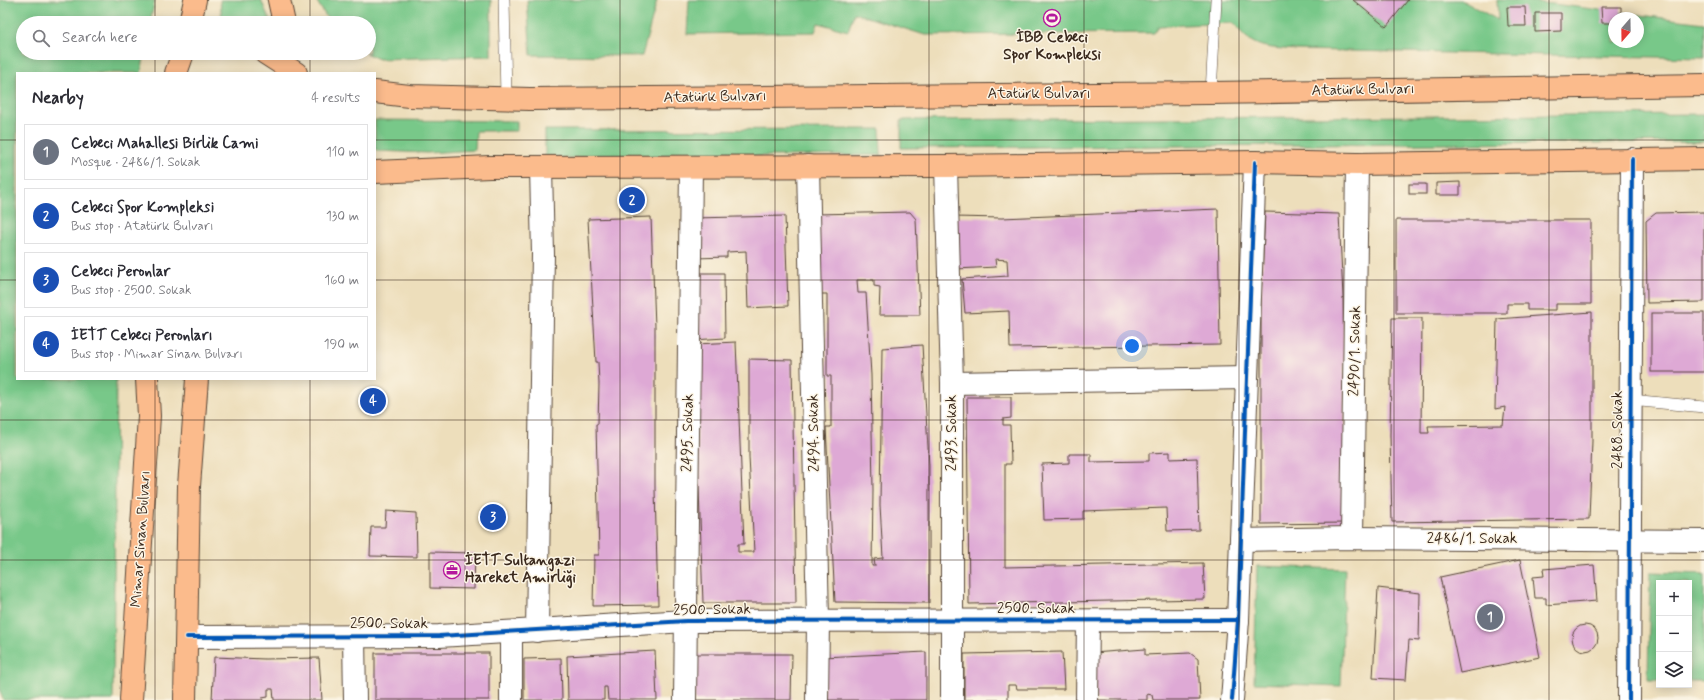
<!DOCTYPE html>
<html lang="en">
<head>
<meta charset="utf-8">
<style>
	:root { --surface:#fff; --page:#f2f2f3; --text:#2b2b33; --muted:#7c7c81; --line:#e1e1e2; --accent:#b5179e }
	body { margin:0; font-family:Mynerve,sans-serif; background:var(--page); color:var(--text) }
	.controls { position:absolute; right:12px; bottom:12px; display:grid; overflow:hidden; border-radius:0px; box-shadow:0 2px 10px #0003 }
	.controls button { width:36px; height:36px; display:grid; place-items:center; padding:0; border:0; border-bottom:1px solid var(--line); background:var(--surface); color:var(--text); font:20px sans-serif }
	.compass { position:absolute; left:1608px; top:12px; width:36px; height:36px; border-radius:50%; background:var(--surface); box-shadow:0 2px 10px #0003; rotate:200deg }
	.you { position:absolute; left:1132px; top:346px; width:14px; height:14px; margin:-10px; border:3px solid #fff; border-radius:50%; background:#1a73e8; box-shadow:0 0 0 6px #1a73e833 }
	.badge { display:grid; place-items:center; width:26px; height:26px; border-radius:50%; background:var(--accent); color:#fff; font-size:13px; font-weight:700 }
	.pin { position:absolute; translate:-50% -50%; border:2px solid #fff; box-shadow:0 1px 4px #0006 }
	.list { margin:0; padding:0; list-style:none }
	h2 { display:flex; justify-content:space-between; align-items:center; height:52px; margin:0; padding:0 16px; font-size:17px }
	h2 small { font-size:13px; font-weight:400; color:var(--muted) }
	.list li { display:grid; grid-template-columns:26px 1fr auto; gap:12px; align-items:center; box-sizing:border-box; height:56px; margin:0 8px 8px; padding:0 8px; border:1px solid var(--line); border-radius:0px }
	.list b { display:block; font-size:15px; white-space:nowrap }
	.list p { margin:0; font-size:13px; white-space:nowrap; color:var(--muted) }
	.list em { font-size:13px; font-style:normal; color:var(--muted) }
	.icon { flex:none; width:22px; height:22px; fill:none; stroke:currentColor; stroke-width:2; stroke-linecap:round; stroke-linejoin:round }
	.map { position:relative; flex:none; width:1704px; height:700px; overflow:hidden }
	.search { position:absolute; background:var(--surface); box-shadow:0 2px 10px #0003; left:16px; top:16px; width:360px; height:44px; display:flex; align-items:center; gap:10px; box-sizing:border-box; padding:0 14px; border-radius:22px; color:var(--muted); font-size:15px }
	.panel { position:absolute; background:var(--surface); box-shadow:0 2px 10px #0003; left:16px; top:72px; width:360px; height:308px; border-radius:0px }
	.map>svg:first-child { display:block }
	.green { fill:#78c889; stroke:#5a7954; fill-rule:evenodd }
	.building { fill:#dea9d5 }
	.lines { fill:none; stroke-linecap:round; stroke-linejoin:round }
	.service-casing { stroke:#564536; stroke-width:12 }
	.minor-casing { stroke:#564536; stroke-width:24 }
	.tertiary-casing { stroke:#564536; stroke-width:24 }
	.primary-casing { stroke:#564536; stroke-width:24 }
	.service { stroke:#fff; stroke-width:11 }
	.minor { stroke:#fff; stroke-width:22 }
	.tertiary { stroke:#fff; stroke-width:22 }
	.primary { stroke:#fbbb8c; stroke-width:22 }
	.cycleway-casing { stroke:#fcf5e5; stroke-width:6 }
	.cycleway { stroke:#0057b8; stroke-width:4 }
	.grid { fill:none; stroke:#3b2a1e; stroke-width:1; stroke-opacity:0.55 }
	.labels { text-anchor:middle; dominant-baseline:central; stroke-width:3; stroke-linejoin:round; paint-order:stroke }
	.poi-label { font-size:15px; font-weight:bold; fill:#3b2a1e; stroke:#fcf5e5 }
	.street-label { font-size:15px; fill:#3b2a1e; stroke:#fcf5e5 }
</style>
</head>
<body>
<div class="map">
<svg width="1704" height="700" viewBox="0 0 1704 700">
	<rect width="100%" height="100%" fill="#fcf5e5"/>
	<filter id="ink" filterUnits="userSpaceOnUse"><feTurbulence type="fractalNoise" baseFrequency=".025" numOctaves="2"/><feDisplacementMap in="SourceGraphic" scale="8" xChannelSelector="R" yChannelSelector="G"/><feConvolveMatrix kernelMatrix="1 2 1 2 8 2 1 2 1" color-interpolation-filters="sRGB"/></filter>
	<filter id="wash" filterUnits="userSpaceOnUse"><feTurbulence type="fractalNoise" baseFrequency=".012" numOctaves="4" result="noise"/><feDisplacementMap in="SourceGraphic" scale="16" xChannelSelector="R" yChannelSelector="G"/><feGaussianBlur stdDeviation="0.9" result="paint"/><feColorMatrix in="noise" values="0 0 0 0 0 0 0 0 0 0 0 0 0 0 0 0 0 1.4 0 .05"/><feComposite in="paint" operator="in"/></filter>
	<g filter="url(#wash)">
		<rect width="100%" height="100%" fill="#eddebb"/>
		<g class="green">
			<polygon points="0,0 155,0 150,23 23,23 23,53 145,53 141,73 17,73 17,379 116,379 113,700 3,700 0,691"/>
			<polygon points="220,0 261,0 271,23 222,20"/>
			<polygon points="316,0 491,0 491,56 379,59 365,53 369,53 369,23 330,23"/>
			<polygon points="527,0 657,0 642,56 531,55"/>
			<path d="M689,0h772l37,20 -1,-20h24l183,23v35l-408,-8c-31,-3 -43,0 -62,-27l-75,3 -5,7 -229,2 -71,-22 -6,18 -30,-8 -3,9 -128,2zM1614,18h24v24h-24z"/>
			<polygon points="1704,114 1704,142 901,148 901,120"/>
			<polygon points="375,120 517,121 517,131 476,131 475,150 427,153 378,151 375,149"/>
			<polygon points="880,129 881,155 545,158 545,130"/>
			<polygon points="1257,566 1345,569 1341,686 1254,683"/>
			<polygon points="1650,572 1704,574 1704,681 1689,681 1689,583 1659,583 1659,680 1648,680"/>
		</g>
		<g id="blocks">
			<g class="building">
				<polygon points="1353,0 1408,0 1386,27"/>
				<polygon points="1507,7 1525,7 1526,26 1508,26"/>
				<polygon points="1601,7 1621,7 1621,18 1614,18 1614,23 1602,23"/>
				<polygon points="1535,13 1561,13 1561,31 1535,32"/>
				<polygon points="1460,182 1460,195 1436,195 1436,183"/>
				<rect x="1409" y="184" width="17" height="10"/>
				<polygon points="1218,209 1220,345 1010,348 1009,311 965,313 962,279 1008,276 1007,260 995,259 996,267 956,269 954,217 1002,218"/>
				<polygon points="910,212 916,219 920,315 879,315 880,287 874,286 874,280 857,280 858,293 866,293 871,375 873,490 872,566 875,566 874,559 883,558 880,505 882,348 922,345 929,465 929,603 835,602 826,427 831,427 831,376 827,376 827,294 820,294 816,214"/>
				<polygon points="1265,212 1339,214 1343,297 1346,523 1261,524 1261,299"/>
				<polygon points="1704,212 1704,302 1647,303 1646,221 1656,213"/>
				<polygon points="785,216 788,306 748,308 746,251 727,252 727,257 696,258 693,218"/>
				<polygon points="651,217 655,327 655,489 658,605 593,606 594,555 599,555 596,424 598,424 599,384 598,362 596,362 588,219"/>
				<polygon points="1396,220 1591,220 1591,304 1556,304 1556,310 1527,310 1527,304 1507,304 1507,313 1396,313"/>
				<polygon points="692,273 724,273 725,338 693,340"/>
				<polygon points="1592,312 1592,441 1589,519 1392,522 1390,435 1392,318 1422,318 1421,433 1429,433 1428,426 1503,425 1505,407 1495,409 1497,319"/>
				<rect x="1651" y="313" width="53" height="59"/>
				<polygon points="736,342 744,544 738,544 738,552 754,552 749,457 749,359 792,360 796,603 703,603 697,430 696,344"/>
				<polygon points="967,397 1011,397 1011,418 1003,419 1003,425 1010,425 1011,464 1005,464 1005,567 1203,563 1205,599 969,604"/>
				<polygon points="1170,452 1170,459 1197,458 1199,530 1167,531 1166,508 1083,511 1083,519 1044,520 1042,464 1069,463 1069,454 1091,454 1091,462 1149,461 1149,453"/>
				<polygon points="386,511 416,513 417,557 370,556 371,527 385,527"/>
				<polygon points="430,552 475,553 474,589 430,588"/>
				<polygon points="1520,560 1540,657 1460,673 1440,577"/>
				<polygon points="1594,565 1597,601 1546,605 1546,598 1535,598 1533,577 1544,576 1543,569"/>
				<polygon points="1378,588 1420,593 1419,641 1409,640 1406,680 1373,678"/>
				<circle cx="1585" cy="638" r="13"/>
				<polygon points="1145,649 1145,655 1190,653 1198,659 1200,700 1153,700 1152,695 1147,694 1147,700 1096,700 1093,653"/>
				<polygon points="655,651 657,700 608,700 607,687 604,687 604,700 568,700 567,656"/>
				<polygon points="926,652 926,700 824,700 823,657"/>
				<polygon points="1062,652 1064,689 1017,689 1016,685 1008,685 1008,700 964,700 964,654"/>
				<rect x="375" y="653" width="114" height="47"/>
				<polygon points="693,654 792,654 791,700 695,700"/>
				<polygon points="214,657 265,659 319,658 322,700 274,700 273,689 268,689 268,697 262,698 263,700 212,700"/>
				<polygon points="561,658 562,700 524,700 524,659"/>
			</g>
		</g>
	</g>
	<g filter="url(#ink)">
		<use href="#blocks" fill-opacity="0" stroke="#564536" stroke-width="1"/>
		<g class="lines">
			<g class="service-casing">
				<g id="service">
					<polyline points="504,0 506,98"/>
					<polyline points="1211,93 1216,0"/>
					<polyline points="1630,400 1704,407"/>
				</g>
			</g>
			<g class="minor-casing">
				<g id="minor">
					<polyline points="808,166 818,621 817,700"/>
					<polyline points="946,166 952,383 952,700"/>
					<polyline points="952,383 1247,378"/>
					<polyline points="1352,538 1357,164"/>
					<polyline points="1241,540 1352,538 1704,541"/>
					<polyline points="354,637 355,700"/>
					<polyline points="511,700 511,632"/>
					<polyline points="685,700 691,167"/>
					<polyline points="1087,700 1088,621"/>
					<polyline points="1232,700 1238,620 1255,162"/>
					<polyline points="1629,700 1632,159"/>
				</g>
			</g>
			<g class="tertiary-casing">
				<g id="tertiary">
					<polyline points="537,631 543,254 541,168"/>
					<polyline points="187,637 439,636 686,621 1238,620"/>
				</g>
			</g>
			<g class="primary-casing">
				<g id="primary">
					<polyline points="279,0 284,23"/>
					<polyline points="190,23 195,0"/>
					<polyline points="265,53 296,73"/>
					<polyline points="176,73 183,53"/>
					<polyline points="375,92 409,96 530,99 1211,93 1704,85"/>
					<polyline points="375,172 490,167 946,166 1255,162 1357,164 1704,159"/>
					<polyline points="131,700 149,416 147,379"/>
					<polyline points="185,700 189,486 197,379"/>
				</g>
			</g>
			<use href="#service" class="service"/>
			<use href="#minor" class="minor"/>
			<use href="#tertiary" class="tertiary"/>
			<use href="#primary" class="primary"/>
			<g class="cycleway-casing">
				<g id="cycleway">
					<polyline points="187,637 439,636 686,621 1238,620"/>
					<polyline points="1232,700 1238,620 1255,162"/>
					<polyline points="1629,700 1632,159"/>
				</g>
			</g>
			<use href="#cycleway" class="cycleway"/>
		</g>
	</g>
	<path class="grid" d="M155,0v23M310,0v23M465,0v700M620,0v700M775,0v700M929,0v700M1084,0v700M1239,0v700M1394,0v700M1549,0v700M155,53v20M310,53v20M0,140h17M375,140h1329M0,280h17M375,280h1329M155,379v321M310,379v321M0,420h1704M0,560h1704"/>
	<defs>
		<g id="stadium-ring" transform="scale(0.9)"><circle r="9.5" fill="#fcf5e5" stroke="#b5179e" stroke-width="1.5"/><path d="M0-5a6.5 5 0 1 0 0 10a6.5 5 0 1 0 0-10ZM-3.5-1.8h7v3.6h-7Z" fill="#b5179e"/></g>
		<g id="office-ring" transform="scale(0.9)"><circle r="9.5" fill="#fcf5e5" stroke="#b5179e" stroke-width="1.5"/><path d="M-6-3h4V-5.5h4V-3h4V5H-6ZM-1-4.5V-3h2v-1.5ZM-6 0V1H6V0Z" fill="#b5179e"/></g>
	</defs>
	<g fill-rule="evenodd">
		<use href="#stadium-ring" x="1052" y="18"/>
		<use href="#office-ring" x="452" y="570"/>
	</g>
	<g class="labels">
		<g class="poi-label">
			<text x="1052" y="38">İBB Cebeci<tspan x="1052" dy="17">Spor Kompleksi</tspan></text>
			<text x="465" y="561" text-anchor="start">İETT Sultangazi<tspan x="465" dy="17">Hareket Amirliği</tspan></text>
		</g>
		<g class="street-label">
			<text transform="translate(1363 90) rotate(-1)">Atatürk Bulvarı</text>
			<text x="1039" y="94">Atatürk Bulvarı</text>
			<text transform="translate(715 97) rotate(-1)">Atatürk Bulvarı</text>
			<text transform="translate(1355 351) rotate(-89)">2490/1. Sokak</text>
			<text transform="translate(1618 430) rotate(-90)">2488. Sokak</text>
			<text transform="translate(688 433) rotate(-89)">2495. Sokak</text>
			<text transform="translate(814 433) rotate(-91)">2494. Sokak</text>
			<text transform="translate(952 433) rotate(-90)">2493. Sokak</text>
			<text transform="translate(141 539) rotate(-86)">Mimar Sinan Bulvarı</text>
			<text x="1472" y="539">2486/1. Sokak</text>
			<text x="1036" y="609">2500. Sokak</text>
			<text transform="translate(712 610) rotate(-1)">2500. Sokak</text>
			<text x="389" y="624">2500. Sokak</text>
		</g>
	</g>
</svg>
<div class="controls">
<button>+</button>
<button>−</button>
<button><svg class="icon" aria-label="layers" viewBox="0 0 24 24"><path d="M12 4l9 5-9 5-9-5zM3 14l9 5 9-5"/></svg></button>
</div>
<svg class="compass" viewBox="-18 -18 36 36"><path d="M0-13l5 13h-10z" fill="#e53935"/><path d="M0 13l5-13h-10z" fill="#7c7c81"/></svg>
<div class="you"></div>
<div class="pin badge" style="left:1490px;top:617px;background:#6b7280">1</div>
<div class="pin badge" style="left:632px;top:200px;background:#1a4fb4">2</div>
<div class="pin badge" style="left:493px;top:517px;background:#1a4fb4">3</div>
<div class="pin badge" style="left:373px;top:401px;background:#1a4fb4">4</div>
<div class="search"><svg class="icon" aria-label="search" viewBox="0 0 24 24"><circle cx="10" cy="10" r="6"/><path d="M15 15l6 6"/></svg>Search here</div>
<section class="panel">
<h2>Nearby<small>4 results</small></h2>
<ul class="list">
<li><span class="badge" style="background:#6b7280">1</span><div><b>Cebeci Mahallesi Birlik Cami</b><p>Mosque · 2486/1. Sokak</p></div><em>110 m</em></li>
<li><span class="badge" style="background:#1a4fb4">2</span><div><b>Cebeci Spor Kompleksi</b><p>Bus stop · Atatürk Bulvarı</p></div><em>130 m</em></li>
<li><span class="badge" style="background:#1a4fb4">3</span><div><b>Cebeci Peronlar</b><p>Bus stop · 2500. Sokak</p></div><em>160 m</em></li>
<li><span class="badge" style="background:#1a4fb4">4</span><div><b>İETT Cebeci Peronları</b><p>Bus stop · Mimar Sinan Bulvarı</p></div><em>190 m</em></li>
</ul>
</section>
</div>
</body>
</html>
